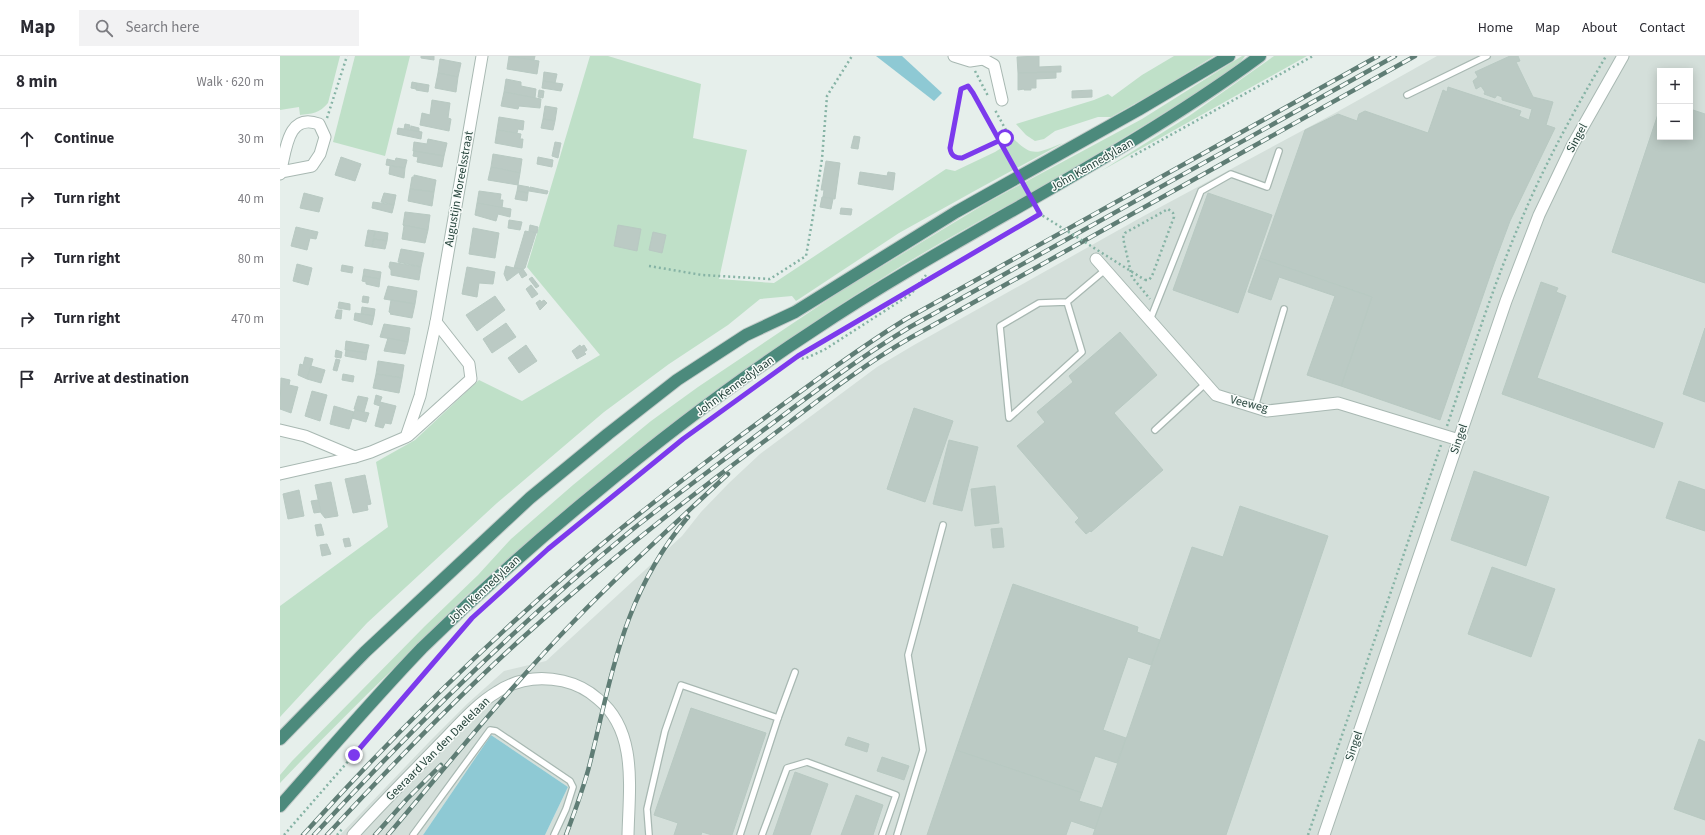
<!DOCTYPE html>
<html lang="en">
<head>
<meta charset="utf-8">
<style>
	:root { --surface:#fff; --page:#f2f2f3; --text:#2b2b33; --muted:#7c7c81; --line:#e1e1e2 }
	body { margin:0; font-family:"Source Sans 3",sans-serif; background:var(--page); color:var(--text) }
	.controls { position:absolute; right:12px; top:12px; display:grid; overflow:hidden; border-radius:0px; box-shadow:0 2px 10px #0003 }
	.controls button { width:36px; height:36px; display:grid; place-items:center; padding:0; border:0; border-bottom:1px solid var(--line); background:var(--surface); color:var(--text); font:20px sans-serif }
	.stop { position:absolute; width:12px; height:12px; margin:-9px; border:3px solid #7c3aed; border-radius:50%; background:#fff }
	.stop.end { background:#7c3aed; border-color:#fff; box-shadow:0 1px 4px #0008 }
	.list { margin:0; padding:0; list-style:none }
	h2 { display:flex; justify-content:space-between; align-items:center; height:52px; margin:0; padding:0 16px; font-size:17px }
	h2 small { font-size:13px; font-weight:400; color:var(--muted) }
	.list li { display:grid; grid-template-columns:26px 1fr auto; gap:12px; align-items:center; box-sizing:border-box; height:60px; padding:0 16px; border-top:1px solid var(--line) }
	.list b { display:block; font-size:15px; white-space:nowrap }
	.list em { font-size:13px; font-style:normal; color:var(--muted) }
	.icon { flex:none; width:22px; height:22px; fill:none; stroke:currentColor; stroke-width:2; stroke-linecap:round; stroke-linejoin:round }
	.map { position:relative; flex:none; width:1425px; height:779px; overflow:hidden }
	header { display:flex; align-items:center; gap:24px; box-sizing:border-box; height:56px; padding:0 20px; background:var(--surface); border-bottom:1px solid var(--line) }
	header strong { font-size:19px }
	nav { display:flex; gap:22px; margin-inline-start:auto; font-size:14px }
	.search { width:280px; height:36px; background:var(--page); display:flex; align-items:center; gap:10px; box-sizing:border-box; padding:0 14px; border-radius:0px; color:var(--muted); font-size:15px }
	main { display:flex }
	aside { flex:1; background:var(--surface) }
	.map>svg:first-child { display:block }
	.built { fill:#d4dfda; fill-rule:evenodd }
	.green { fill:#bfe0c8 }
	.water { fill:#8ec9d4 }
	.building { fill:#bbcac4; stroke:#b8c9c2 }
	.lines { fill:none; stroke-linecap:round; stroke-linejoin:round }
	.service-casing { stroke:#a8b8b2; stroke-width:8 }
	.minor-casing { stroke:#a8b8b2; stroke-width:13 }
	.trunk-casing { stroke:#c2cac8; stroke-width:14 }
	.path { stroke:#86b3a5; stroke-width:2.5; stroke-dasharray:2 3; stroke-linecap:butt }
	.service { stroke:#fff; stroke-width:5.5 }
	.minor { stroke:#fff; stroke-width:11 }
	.trunk { stroke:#4c8a7c; stroke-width:12 }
	.rail-casing { stroke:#5f7d75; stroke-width:4.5 }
	.rail { stroke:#f7fbf9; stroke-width:3; stroke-dasharray:9; stroke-linecap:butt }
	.path-bridge { stroke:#86b3a5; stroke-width:2.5; stroke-dasharray:2 3; stroke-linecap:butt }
	.route { stroke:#7c3aed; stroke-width:5 }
	.labels { text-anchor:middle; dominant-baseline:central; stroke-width:3; stroke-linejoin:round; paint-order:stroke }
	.street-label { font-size:12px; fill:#24423a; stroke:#f7fbf9 }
</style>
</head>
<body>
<header>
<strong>Map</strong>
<div class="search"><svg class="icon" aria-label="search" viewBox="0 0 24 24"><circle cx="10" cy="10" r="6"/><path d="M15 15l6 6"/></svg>Search here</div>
<nav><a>Home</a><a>Map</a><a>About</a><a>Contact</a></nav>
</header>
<main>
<aside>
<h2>8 min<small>Walk · 620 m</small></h2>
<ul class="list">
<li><svg class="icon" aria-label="ahead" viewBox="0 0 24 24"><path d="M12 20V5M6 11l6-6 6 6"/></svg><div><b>Continue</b></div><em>30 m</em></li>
<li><svg class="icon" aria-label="right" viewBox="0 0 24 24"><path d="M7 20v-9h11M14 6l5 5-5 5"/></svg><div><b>Turn right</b></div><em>40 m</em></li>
<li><svg class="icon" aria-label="right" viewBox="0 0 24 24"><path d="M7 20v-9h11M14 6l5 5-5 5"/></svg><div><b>Turn right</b></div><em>80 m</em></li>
<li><svg class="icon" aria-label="right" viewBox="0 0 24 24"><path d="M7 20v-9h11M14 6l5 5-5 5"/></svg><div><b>Turn right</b></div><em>470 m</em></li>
<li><svg class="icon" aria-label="arrive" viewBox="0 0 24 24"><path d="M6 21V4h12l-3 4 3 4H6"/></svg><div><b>Arrive at destination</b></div></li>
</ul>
</aside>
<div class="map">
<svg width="1425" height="779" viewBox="0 0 1425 779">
	<rect width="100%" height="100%" fill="#e6efeb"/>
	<path class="built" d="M1157,0h268v779h-1160l23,-48 -77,-52 -68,100h-83l91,-95 36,-36 37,-33 42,-10 136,-125 19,-24 28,-29 31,-29 117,-87 37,-22 226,-127 197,-106zM1380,15h30v66h-30z"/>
	<g class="green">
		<path d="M0,0h60l-12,47c-8,10 -17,11 -28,12l-1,-8 -19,3z"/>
		<polygon points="75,0 130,0 105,100 53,86"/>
		<path d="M310,0h18l93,28 -8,54 54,12 -28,129 55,4 172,-114 9,2 40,-19 14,-9 1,-8c22,23 25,19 53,8l-85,46 -79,44 -103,68 -4,-5 -32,3 -32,26 -59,39 -65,48 -107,91 -130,120 -87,94v-111l108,-79 -12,-65 39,-22 64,-60 43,21 78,-46 -73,-88z"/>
		<polygon points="894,0 934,0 881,33 831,61 818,61 775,75 764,83 755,85 746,79 736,68 814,44 828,38 832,41 862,19"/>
		<path d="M962,0h3l-8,11c-58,37 -116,73 -175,108 -59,34 -120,65 -178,102 -145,90 -280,197 -408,310 -30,26 -56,57 -86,85 -37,36 -74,73 -110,111v-8l12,-14 133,-135 53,-51 33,-36 62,-54 78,-64 47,-34 143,-96 147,-89 154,-83z"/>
		<polygon points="994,0 1027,0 821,115 909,60"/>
	</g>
	<g class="water">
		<polygon points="596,0 622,0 662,37 654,45"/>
		<polygon points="211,679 288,731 265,779 143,779"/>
	</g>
	<g class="building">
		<polygon points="141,0 154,0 154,4 141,2"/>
		<polygon points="229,0 259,5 257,18 227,13"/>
		<polygon points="230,0 255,0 254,4"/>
		<polygon points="759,0 759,11 781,10 781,16 738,17 737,1"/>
		<polygon points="1230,0 1238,0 1240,5 1236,6 1253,41 1273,46 1266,69 1275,72 1230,165 1214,208 1160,364 1061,330 1092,241 980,202 1025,74 1058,58 1077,65 1079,58 1085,55 1148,77 1163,34 1167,36 1168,31 1241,55 1239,60 1249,64 1252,53 1222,44 1222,41 1217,39 1215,42 1204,38 1205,36 1201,30 1196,33 1193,25 1198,21 1195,16"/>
		<polygon points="160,3 181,7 178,21 158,17"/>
		<polygon points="264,16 277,18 275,27 263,25"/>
		<polygon points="776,16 776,22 756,23 756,32 751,32 751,34 744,34 744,33 738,34 738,17"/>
		<polygon points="158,17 178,21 176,36 155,32"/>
		<polygon points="226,23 241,26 241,30 256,33 255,42 224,36"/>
		<polygon points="263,25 283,28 281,35 262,32"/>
		<polygon points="132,26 137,27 136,33 131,32"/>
		<polygon points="137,27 149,29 148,36 136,34"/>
		<polygon points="259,34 264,35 263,42 258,41"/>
		<polygon points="812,34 812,41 792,42 792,35"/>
		<polygon points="224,36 261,43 260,52 239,50 238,53 221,50"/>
		<polygon points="152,44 170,47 168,62 171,63 169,75 140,69 142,57 150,59"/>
		<polygon points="265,50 277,52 275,65 263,63"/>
		<polygon points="1380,52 1380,81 1410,81 1410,53 1425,58 1425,227 1332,196"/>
		<polygon points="219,61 244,65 243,74 238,73 237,77 217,74"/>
		<polygon points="263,63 275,65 273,74 261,72"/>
		<polygon points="125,68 130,69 129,74 124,73"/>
		<polygon points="131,70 139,72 139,76 130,74"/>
		<polygon points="118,72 142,76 141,83 117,78"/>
		<polygon points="217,74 241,78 240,83 243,83 242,92 215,87"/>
		<polygon points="574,80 580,81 578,93 571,92"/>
		<polygon points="148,83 167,87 164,100 133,95 134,86 147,88"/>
		<polygon points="275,86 281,87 278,102 272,100"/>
		<polygon points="134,95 164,100 162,111 137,106 138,101 133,100"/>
		<polygon points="213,98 242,103 240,117 211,111"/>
		<polygon points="61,101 81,108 75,125 55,119"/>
		<polygon points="258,101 273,104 272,111 257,108"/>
		<polygon points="116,102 127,104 125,112 106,109 107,103 115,105"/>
		<polygon points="546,105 560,107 555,143 543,141 544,134 541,134"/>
		<polygon points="110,110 125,112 124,122 109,118"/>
		<polygon points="211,111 240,117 238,129 208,124"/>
		<polygon points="580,116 607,120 608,116 615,117 613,134 578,128"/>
		<polygon points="134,119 156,124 154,136 130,133 132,121 134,121"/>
		<polygon points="238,129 249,131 248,137 237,135"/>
		<polygon points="250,131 268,135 267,138 249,135"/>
		<polygon points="130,133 154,136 152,150 128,145"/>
		<polygon points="199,135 221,138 220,144 223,144 222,152 197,147"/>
		<polygon points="237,135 248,137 247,145 235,143"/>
		<polygon points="24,137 43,142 39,156 20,152"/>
		<polygon points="104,137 116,139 114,149 101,146"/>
		<polygon points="928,137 992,159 958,257 893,234"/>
		<polygon points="542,141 553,143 551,153 540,151"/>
		<polygon points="93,146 114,149 112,157 92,152"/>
		<polygon points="197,147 231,153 230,161 218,158 216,165 195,159"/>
		<polygon points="561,152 572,153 571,159 560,158"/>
		<polygon points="125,156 150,159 148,174 123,169"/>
		<polygon points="229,164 242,166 240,174 228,172"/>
		<polygon points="123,169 148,174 145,187 122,183 124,170"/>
		<polygon points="250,169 258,171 257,177 249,175"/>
		<polygon points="338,169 361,173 357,195 334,190"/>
		<polygon points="16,171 38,176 36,183 30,182 27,194 11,190"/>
		<polygon points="193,172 219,177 215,202 189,198"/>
		<polygon points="88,174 95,175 92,191 85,190"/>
		<polygon points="95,175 108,177 107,185 94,183"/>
		<polygon points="245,175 256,177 245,212 243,213 234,212"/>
		<polygon points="373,176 386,179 382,197 369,194"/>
		<polygon points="94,183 107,185 105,193 92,191"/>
		<polygon points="121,193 144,197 141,211 118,206"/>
		<polygon points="980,202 1092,241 1061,330 1027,319 1055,240 999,221 991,244 968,236"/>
		<polygon points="110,206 141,211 139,224 111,219 111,214 109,211"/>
		<polygon points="17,208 32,212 28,229 13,225"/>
		<polygon points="62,209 73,211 72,217 61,215"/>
		<polygon points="226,210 234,212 243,213 227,225 224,218"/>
		<polygon points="187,211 215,216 213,228 199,227 197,241 182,238"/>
		<polygon points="84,213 101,216 100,223 83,220"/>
		<polygon points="243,213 247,219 242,222 239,217"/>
		<polygon points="83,220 100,223 99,231 86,228 86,226 82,225"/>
		<polygon points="252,221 259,230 256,232 249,223"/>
		<polygon points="1261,226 1278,232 1276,236 1286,240 1257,322 1383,367 1374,392 1222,338"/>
		<polygon points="251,229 258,238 252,242 246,233"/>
		<polygon points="108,230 137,235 135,248 104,243"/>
		<polygon points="83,240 89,241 88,247 82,246"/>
		<polygon points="215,240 225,254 197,275 186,259"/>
		<polygon points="111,244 135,248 132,262 110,258 111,257 109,256"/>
		<polygon points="260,244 261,246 264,244 267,247 260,254 256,247"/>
		<polygon points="59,246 70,248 70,254 58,252"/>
		<polygon points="82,251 95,253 94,260 81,258"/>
		<polygon points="57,254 62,254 61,263 55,262"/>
		<polygon points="75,257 94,260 92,269 74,264"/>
		<polygon points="226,267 236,281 212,297 203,283"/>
		<polygon points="104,268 130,272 128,286 100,281"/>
		<polygon points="1425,272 1425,346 1403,338"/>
		<polygon points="840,276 877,319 834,357 883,414 811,476 810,475 806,478 795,466 799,462 737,390 765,366 757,356 793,326 789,320"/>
		<polygon points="108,282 128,286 125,298 104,295"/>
		<polygon points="66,285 89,289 87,297 65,294"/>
		<polygon points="246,289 257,305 239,317 228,302"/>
		<polygon points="300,289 301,291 304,289 307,294 304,296 306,298 297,303 292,295"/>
		<polygon points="56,294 62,296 61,302 55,301"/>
		<polygon points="66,294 87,297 86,304 65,300"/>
		<polygon points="25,301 33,303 27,323 18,319 20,308 23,309"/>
		<polygon points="56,303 60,304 57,315 53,314"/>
		<polygon points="98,305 124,309 122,322 96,318"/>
		<polygon points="31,310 45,314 41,327 27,323"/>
		<polygon points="63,318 74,320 73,326 62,324"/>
		<polygon points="96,318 122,322 119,337 93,332"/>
		<polygon points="1,322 10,324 9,329 18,331 11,357 0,353"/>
		<polygon points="32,335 47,339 40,365 25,360"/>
		<polygon points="96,339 102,341 100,346 116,350 111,368 105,367 103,372 95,370 100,350 94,348"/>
		<polygon points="78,340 88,342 84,356 74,353"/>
		<polygon points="54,350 74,356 69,373 50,368"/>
		<polygon points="634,352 673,365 645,446 607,433"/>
		<polygon points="75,354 89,357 86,366 72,362"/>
		<polygon points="669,384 698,391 682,455 653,448"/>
		<polygon points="1194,415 1269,441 1246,510 1171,484"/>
		<polygon points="85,419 91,448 87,449 88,454 73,457 65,423"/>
		<polygon points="1399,425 1425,434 1425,475 1386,462"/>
		<polygon points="51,426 58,460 45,462 41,457 35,429"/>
		<polygon points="715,430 719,467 695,470 691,433"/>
		<polygon points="19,434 24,460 8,463 3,438"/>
		<polygon points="38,444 41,456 34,457 31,445"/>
		<polygon points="960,450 1048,480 946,779 813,779 912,491 943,501"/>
		<polygon points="41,468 44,479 37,480 35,469"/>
		<polygon points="722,472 724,491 713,492 711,473"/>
		<polygon points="69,482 71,490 65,491 63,483"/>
		<polygon points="47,488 51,498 42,500 40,489"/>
		<polygon points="1212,511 1275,533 1251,601 1188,578"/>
		<polygon points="733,528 858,571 857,576 880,584 871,609 848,601 823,674 846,682 837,707 815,700 802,737 676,694"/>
		<polygon points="411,652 486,677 452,779 432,779 422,776 421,779 394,779 398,767 374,759"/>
		<polygon points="568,681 589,688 587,696 565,689"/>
		<polygon points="1419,683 1425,686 1425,764 1394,753"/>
		<polygon points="676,694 802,737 799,745 822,752 815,773 791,765 786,779 647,779"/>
		<polygon points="602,701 629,710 624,724 597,715"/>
		<polygon points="515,716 548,728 530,779 493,779"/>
		<polygon points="576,739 603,749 593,779 561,779"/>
	</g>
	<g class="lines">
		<g class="service-casing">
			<g id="service">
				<polyline points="1127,39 1207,0"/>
				<polyline points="787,246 759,247 720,270 729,362 802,296 787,246 825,214"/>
				<polyline points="870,264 921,135 951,118 987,131 999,95"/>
				<polyline points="975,351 1004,253"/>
				<polyline points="875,374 925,328"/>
				<polyline points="133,779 210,674 216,675 290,725 293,731 286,753 274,779"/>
				<polyline points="369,779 367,753 385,675 401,629 498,662"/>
				<polyline points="460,779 498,662 515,616"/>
				<polyline points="482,779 507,712 527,706 616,739 602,779"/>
				<polyline points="617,779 643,694 628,599 663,469"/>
			</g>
		</g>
		<g class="minor-casing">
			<g id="minor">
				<polyline points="674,0 690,5 703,3"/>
				<polyline points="703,3 714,9 722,44"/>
				<path d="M0,118c6,-23 7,-62 39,-50l6,13 -5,17 -8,12 -31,6"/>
				<polyline points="816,203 936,339 987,355 1058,347 1179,384"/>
				<polyline points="0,374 25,380 75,401"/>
				<polyline points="128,380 191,323 189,308 156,266"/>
				<polyline points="0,418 75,401 91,396 126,381 140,340 156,266 202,0"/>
				<path d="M73,779c28,-31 57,-60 86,-90 18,-18 36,-40 58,-53 20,-13 43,-16 66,-11 13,3 25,9 35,18 40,32 31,90 30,136"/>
				<polyline points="1044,779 1226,245 1259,159 1292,90 1343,0"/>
			</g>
		</g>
		<g class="trunk-casing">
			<g id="trunk">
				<polyline points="0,683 85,596 250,442 328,378 397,324 466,279 515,256 676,156 858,54 949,0"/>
				<path d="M0,750c47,-53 93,-107 142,-158 55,-54 112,-105 172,-154 70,-58 143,-114 220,-164 145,-97 305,-170 446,-274"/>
			</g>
		</g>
		<g class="path">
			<polyline points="695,15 708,40"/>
			<path d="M688,30l-4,1 -4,6 -10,55c1,8 5,10 12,9l43,-19 2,-6 -12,-22"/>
			<polyline points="47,62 67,0"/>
			<polyline points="851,101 1033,0"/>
			<polyline points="369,210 422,219 490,223 526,200 532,166 542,103 547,40 572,0"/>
			<polyline points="865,224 869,224 872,220 894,161 893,157 888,153 845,177 843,182 852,221 870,243"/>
			<polyline points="517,301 524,303 544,294 631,238 646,219"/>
			<polyline points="449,350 477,329"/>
			<path d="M1167,370c25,-73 48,-147 79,-217 23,-53 51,-103 80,-153"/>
			<polyline points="4,779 190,565"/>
			<polyline points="57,779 62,773"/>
			<polyline points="1028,779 1161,389"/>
		</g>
		<use href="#service" class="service"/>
		<use href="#minor" class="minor"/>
		<use href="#trunk" class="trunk"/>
		<g class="rail-casing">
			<g id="rail">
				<path d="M23,779c89,-99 184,-193 286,-280 47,-40 97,-78 147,-116 56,-41 111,-83 170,-120l472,-263"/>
				<path d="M34,779c100,-109 205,-212 319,-306 38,-30 77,-59 116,-88 53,-40 105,-80 161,-114l485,-271"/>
				<path d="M47,779c62,-67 125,-133 193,-195 77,-70 158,-135 242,-197 48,-36 96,-75 148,-105l505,-282"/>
				<polyline points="95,779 127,743 161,709"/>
				<path d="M108,779c62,-73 122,-148 189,-217 48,-50 100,-96 151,-144"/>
				<path d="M286,779c9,-24 18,-48 24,-72 23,-93 34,-170 98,-246"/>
			</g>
		</g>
		<use href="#rail" class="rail"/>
		<g class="path-bridge">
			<polyline points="688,30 693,37 760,158 865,224"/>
			<polyline points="518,300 760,158"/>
		</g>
	</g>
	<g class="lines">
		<path class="route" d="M74,699l118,-137 76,-69 135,-110 115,-83 242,-142 -67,-121 -5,-7 -7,3 -11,59c1,8 5,10 12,10l43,-20"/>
	</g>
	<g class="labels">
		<g class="street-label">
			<text transform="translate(1297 82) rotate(-62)">Singel</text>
			<text transform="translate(812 109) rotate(-30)">John Kennedylaan</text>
			<text transform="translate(179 133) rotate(-80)">Augustijn Moreelsstraat</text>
			<text transform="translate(455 330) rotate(-36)">John Kennedylaan</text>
			<text transform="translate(969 348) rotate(14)">Veeweg</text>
			<text transform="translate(1179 383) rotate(-71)">Singel</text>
			<text transform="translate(204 534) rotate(-43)">John Kennedylaan</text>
			<text transform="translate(1074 690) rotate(-71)">Singel</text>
			<text transform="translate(158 693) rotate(-45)">Geeraard Van den Daelelaan</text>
		</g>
	</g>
</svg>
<div class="controls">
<button>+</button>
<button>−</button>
</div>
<div class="stop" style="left:725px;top:82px"></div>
<div class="stop end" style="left:74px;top:699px"></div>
</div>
</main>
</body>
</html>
